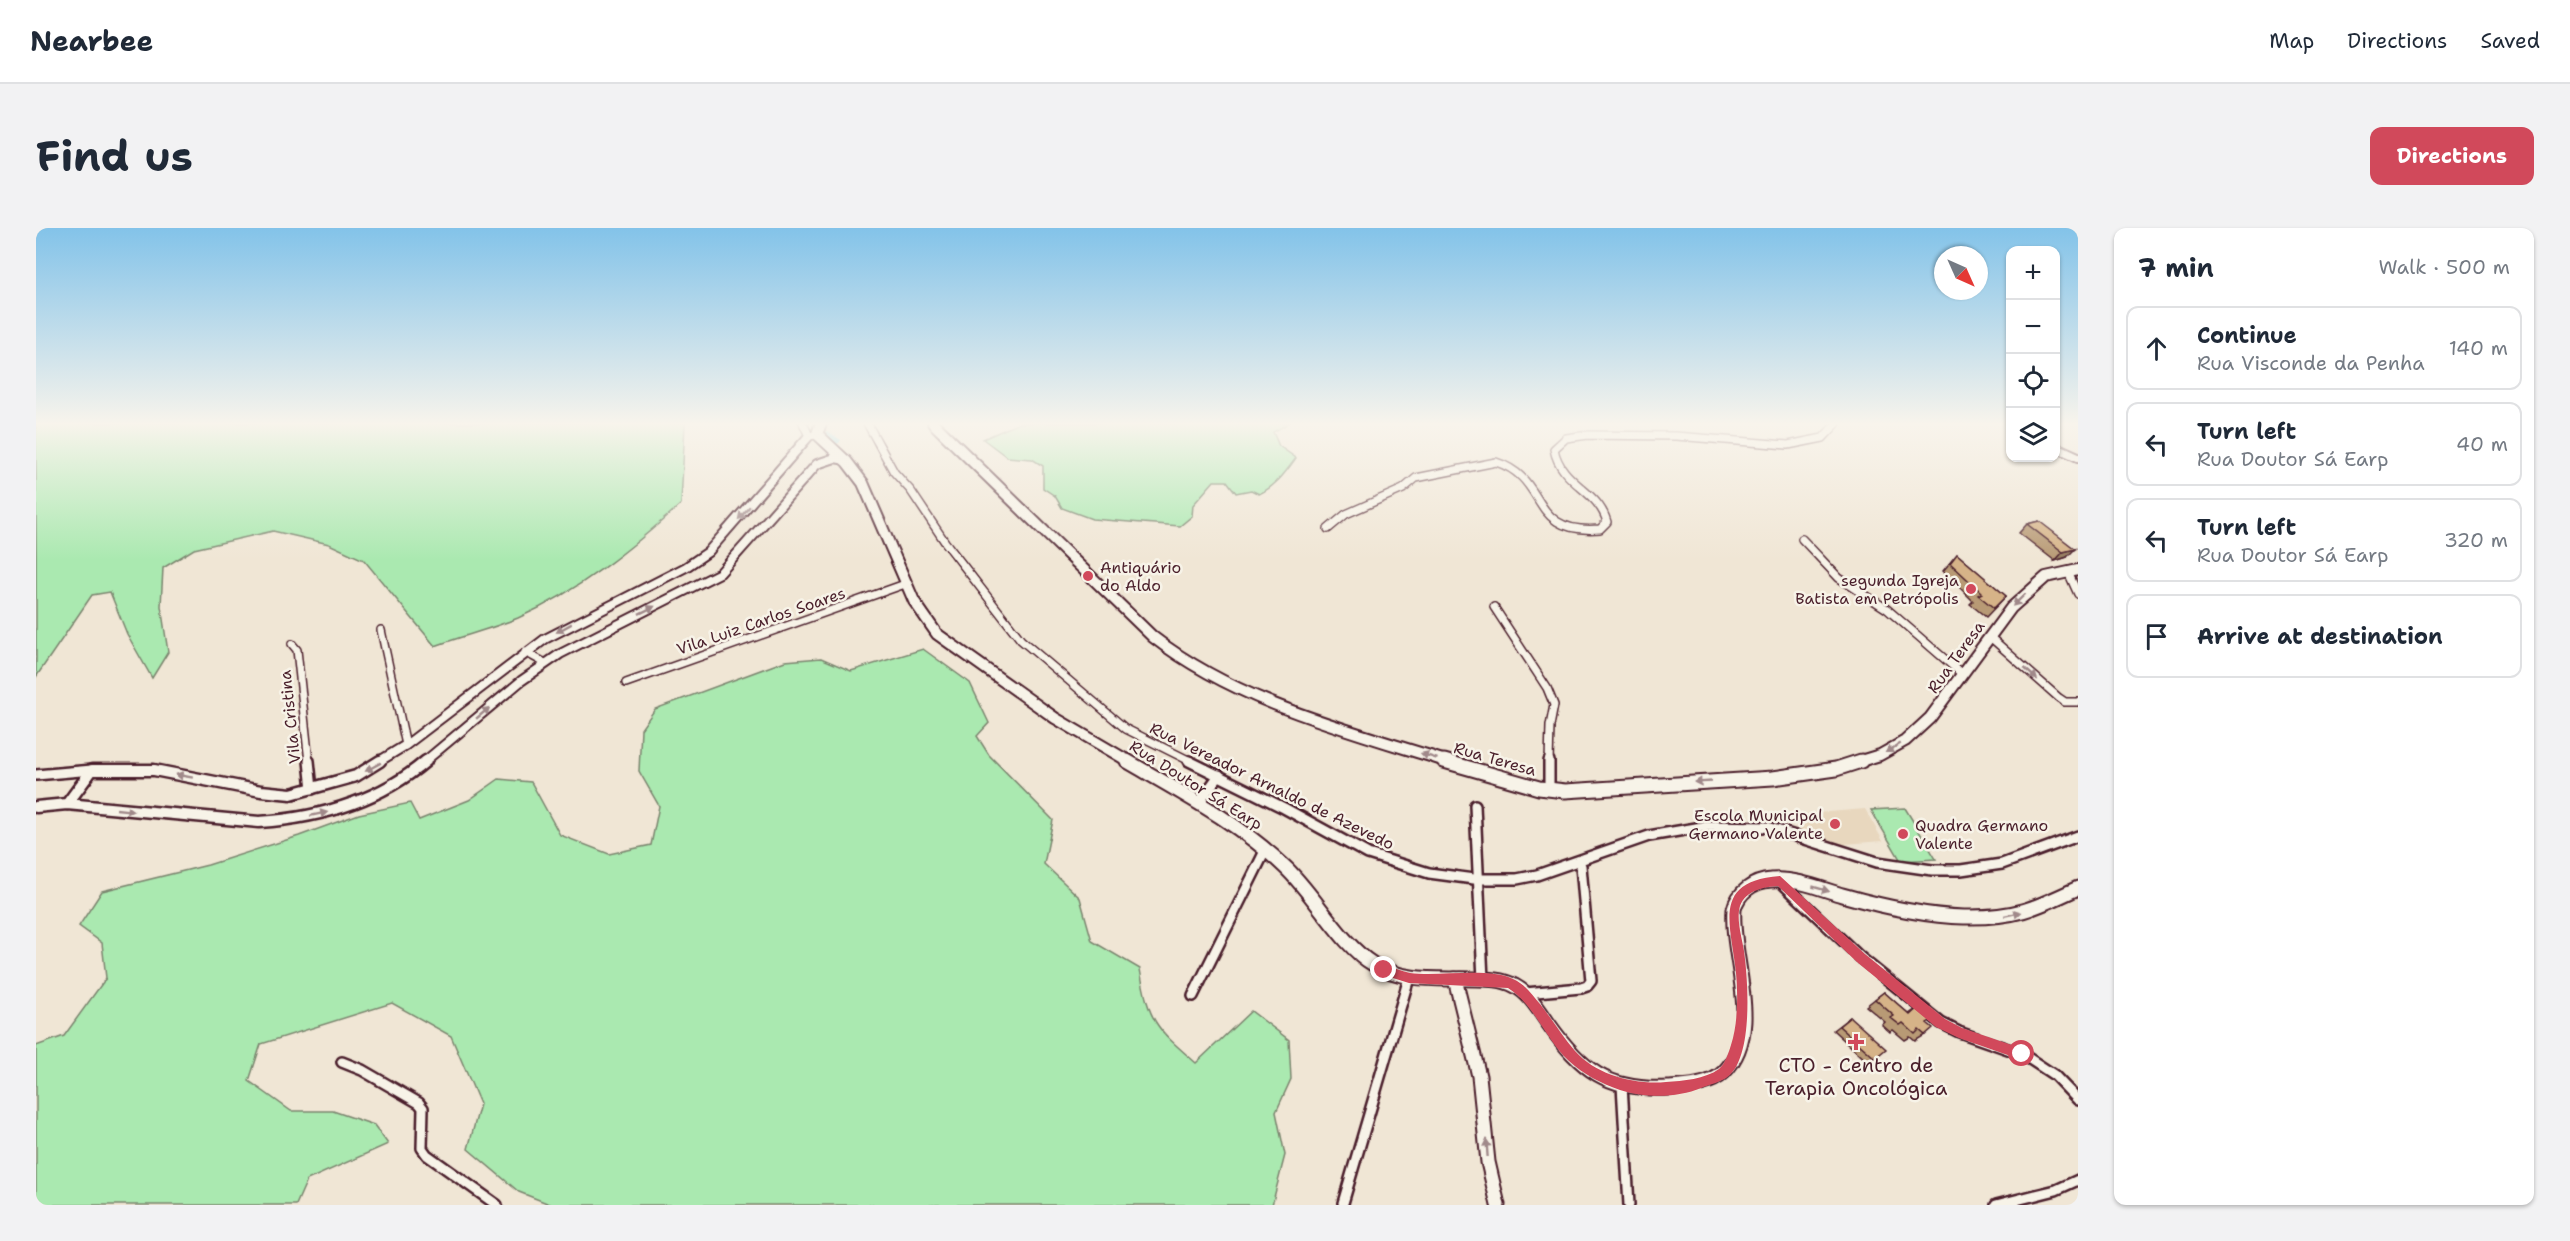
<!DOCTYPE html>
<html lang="en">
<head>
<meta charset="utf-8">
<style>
	:root { --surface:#fff; --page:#f2f2f3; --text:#1f2937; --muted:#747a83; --line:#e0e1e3; --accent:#d1495b }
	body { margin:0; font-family:"Shantell Sans",sans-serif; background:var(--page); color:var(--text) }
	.controls { position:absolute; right:18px; top:18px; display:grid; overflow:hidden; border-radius:12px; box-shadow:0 2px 4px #0004 }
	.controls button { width:54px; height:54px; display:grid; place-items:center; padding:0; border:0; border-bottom:2px solid var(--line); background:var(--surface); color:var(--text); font:30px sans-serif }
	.compass { position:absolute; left:1898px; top:18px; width:54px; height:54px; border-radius:50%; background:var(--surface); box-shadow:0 2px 4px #0004; rotate:135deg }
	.stop { position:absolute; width:18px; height:18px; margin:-14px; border:4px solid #d1495b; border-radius:50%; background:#fff }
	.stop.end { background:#d1495b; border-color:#fff; box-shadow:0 2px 6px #0008 }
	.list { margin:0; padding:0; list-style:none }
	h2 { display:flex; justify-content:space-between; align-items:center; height:78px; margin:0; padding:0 24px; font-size:26px }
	h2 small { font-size:20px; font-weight:400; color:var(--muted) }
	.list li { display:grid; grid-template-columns:39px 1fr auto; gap:18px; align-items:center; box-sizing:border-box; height:84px; margin:0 12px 12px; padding:0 12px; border:2px solid var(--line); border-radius:12px }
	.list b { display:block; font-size:22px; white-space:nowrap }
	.list p { margin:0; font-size:20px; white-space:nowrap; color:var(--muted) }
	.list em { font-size:20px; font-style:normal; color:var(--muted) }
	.icon { flex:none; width:33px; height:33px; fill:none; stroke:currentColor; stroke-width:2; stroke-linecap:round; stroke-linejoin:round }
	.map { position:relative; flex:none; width:2042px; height:977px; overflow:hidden; border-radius:12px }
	header { display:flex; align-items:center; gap:36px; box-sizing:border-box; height:84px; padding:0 30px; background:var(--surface); border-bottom:2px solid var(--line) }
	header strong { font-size:28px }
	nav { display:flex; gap:33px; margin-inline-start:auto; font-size:21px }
	.intro { display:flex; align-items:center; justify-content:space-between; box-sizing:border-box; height:144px; padding:0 36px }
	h1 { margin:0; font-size:42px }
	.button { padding:15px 27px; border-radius:12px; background:var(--accent); color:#fff; font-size:21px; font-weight:700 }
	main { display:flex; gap:36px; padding:0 36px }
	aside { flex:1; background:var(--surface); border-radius:12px; box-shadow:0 2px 4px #0004 }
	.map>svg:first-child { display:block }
	.built { fill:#e8d7be }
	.green { fill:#aae9b0; stroke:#7a846e; stroke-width:1.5 }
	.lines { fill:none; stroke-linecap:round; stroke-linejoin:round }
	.river { fill:#8cdaeb; fill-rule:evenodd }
	.minor-far1-casing { stroke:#4a1f2b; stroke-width:10 }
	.minor-casing { stroke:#4a1f2b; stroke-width:14 }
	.tertiary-far1-casing { stroke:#4a1f2b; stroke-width:12 }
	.tertiary-casing { stroke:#4a1f2b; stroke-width:15 }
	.secondary-far1-casing { stroke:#4a1f2b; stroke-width:14 }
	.secondary-casing { stroke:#4a1f2b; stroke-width:17 }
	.minor-far1 { stroke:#f7f3e8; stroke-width:7 }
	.minor { stroke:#f7f3e8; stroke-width:9 }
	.tertiary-far1 { stroke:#f7f3e8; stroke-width:8 }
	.tertiary { stroke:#f7f3e8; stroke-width:10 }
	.secondary-far1 { stroke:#f7f3e8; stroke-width:10 }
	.secondary { stroke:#f7f3e8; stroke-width:13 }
	.wall { fill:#b89a75; stroke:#4a1f2b; stroke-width:1.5 }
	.shaded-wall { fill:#967d5f; stroke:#4a1f2b; stroke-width:1.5 }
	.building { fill:#d6b388; stroke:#4a1f2b; stroke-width:1.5 }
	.oneway { fill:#a0898a }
	.route { fill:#d1495b }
	.poi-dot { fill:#d1495b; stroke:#f7f3e8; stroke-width:2 }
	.labels { text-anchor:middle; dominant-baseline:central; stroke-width:5; stroke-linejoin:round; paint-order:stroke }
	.poi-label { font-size:16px; fill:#4a1f2b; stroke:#f7f3e8; text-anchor:start }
	.street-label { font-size:16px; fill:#4a1f2b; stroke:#f7f3e8 }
	.near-poi-label { font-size:20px; fill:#4a1f2b; stroke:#f7f3e8 }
</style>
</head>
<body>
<header>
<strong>Nearbee</strong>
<nav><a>Map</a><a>Directions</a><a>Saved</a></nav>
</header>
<div class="intro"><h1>Find us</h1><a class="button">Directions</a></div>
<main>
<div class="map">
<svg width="2042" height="977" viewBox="0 0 2042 977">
	<rect width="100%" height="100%" fill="#f0e6d5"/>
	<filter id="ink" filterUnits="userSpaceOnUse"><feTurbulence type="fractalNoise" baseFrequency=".0167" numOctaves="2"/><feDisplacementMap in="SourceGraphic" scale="12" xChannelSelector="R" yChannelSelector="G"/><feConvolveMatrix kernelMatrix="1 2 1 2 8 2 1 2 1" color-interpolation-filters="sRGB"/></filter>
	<g filter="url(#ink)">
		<polygon class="built" points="1829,581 1847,613 1796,617 1782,612 1778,605 1766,606 1756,587"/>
		<g class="green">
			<path d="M0,195h649l-4,81c-49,44 -102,87 -163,114 -27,11 -56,18 -83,28l-71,-86 -35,-16 -56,-13 -79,18 -31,19 -2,38 7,46 -16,26 -25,-44 -17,-42 -18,3 -56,82z"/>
			<path d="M983,195h270l-16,9 6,14 17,12c-11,15 -20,28 -37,36l-8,-4 -15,3 -9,-12h-13l-21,24 -1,11 -12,10 -88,-7 -30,-11 -7,-12 -12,-8v-22l-11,-7 -25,-2 -24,-18z"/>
			<path d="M887,421l47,34 19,40 -12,13 12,19 64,65 -9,44 36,34 12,43 48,28c9,54 16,59 56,94l55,-52 38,29 2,39 -15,33 9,43 -13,50h-720l-33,-13 -51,-43 12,-45 -29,-68 -59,-33 -131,41 -12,37 42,30h42l41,14 14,19 -81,36 -11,25h-260v-159l28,-10 42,-58 -4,-35 -23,-17 23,-35 106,-26 91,-29 60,-22 51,-11 9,17 50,-20 30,-21 32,3 29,53 49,19 42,-9 8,-39 -20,-35 2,-42 14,-20 130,-48 36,-3 30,13z"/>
			<polygon points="1869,580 1900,631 1865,633 1835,582"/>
		</g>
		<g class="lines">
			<path class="river" d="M791,203l14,9 -2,3c-8,2 -15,-1 -19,-8z"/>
			<g class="minor-far1-casing">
				<g id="minor-far1">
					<polyline points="767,195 773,208 779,207"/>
					<polyline points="831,195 858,244 875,263 909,314 985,412 1090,501 1156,534"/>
					<path d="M1292,301l18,-15 57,-25 13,-11 80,-16c54,17 31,73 104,67l7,-7c-9,-33 -46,-37 -53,-73l12,-11 22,-3 88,1 112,9 35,-7 14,-15"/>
					<polyline points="1766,311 1803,350 1851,381 1926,446"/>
					<polyline points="2032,344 2042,366"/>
					<polyline points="1458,379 1511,460 1518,477 1514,498 1513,534"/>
					<polyline points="345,402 370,517"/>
					<polyline points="1953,408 2023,470 2029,474 2042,474"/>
					<polyline points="256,416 261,422 273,534"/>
					<polyline points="489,424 509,435"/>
					<polyline points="590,455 869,356"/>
				</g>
			</g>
			<g class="minor-casing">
				<g id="minor">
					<polyline points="273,533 276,561"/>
					<polyline points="1153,533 1248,580 1332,626 1393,645 1438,651 1481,651 1501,647 1613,608 1672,598 1731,599 1841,634 1896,642 1925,642 1966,636 2042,608"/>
					<polyline points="0,547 56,542"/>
					<polyline points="1513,562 1513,533"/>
					<polyline points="1163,575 1183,547"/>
					<polyline points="1439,577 1447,752"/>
					<polyline points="1744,653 1825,730 1905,795 1923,804 1986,826 2018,847 2042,872"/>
					<polyline points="1489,765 1545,760 1551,758 1555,753 1545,638"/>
					<polyline points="1157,768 1230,621"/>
					<polyline points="306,834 326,842 383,875 387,880 386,920 391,927 461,977"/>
					<polyline points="1586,857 1593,977"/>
					<polyline points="1307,975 1373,750"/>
					<polyline points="1960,977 2020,962 2042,952"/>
				</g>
			</g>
			<g class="tertiary-far1-casing">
				<g id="tertiary-far1">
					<polyline points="2020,219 2042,229"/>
					<polyline points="342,534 370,517 509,411 650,339 672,324 773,208"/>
					<polyline points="388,534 485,453 524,426 684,345 781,236 799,230 810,232"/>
				</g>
			</g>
			<g class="tertiary-casing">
				<g id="tertiary">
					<polyline points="31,576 56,542 118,542 225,563 255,566 320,548 344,533"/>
					<path d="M0,579l31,-3 192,18c61,-4 120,-21 167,-61"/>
				</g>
			</g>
			<g class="secondary-far1-casing">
				<g id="secondary-far1">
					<polyline points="785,195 781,206 811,234 827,255 878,373 901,406 1019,490 1094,534"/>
					<path d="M897,195l220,214c85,66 195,93 296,125"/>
					<polyline points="1821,534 1844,527 1869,513 1894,490 1975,380 2010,349 2042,342"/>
				</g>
			</g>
			<g class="secondary-casing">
				<g id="secondary">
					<path d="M1091,533c55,32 112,62 158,106 30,28 56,78 88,97 33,19 66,14 102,15 13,0 28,0 40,7 14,7 24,24 33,37 33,47 59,68 120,65 17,-1 42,-2 56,-16 41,-42 6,-114 10,-163 4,-17 20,-28 37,-29 24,-2 48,8 71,15 39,11 81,21 122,22 50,1 70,-8 114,-29"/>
					<polyline points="1408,533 1503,560 1529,563 1737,550 1800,541 1825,533"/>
					<polyline points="1419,751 1443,848 1452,934 1462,977"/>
				</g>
			</g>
			<use href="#minor-far1" class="minor-far1"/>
			<use href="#minor" class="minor"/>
			<use href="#tertiary-far1" class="tertiary-far1"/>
			<use href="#tertiary" class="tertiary"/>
			<use href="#secondary-far1" class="secondary-far1"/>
			<use href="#secondary" class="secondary"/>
		</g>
		<g class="wall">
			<polygon points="2003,293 2031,329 2019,333 1983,305 1991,296"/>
			<polygon points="1921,326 1970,368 1950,389 1934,376 1937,373 1907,343"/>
			<polygon points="1848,764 1873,786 1883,779 1889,807 1879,813 1874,809 1869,812 1857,802 1854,804 1846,797 1849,794 1830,778"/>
			<polygon points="1814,789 1839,830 1832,834 1797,802"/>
		</g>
		<polygon class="shaded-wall" points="2039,321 2031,329 2019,333 2027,324"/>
		<g class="building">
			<polygon points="2003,293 2039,321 2027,324 1991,296"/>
			<polygon points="1921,326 1970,368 1958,380 1942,367 1946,365 1914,335"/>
			<polygon points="1848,764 1874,787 1883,779 1897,791 1891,795 1897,800 1889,807 1883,802 1879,806 1867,795 1864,797 1855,790 1858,788 1839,771"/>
			<polygon points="1814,789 1850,821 1839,830 1803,798"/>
		</g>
		<defs><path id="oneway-solid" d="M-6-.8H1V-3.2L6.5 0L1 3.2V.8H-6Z" transform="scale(1.5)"/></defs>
		<g class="oneway">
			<use href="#oneway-solid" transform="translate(708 285) rotate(131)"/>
			<use href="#oneway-solid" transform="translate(1983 372) rotate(136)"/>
			<use href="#oneway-solid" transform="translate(611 382) rotate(-26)"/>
			<use href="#oneway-solid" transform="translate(528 400) rotate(151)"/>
			<use href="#oneway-solid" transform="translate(1995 446) rotate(42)"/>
			<use href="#oneway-solid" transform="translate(447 485) rotate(-40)"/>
			<use href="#oneway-solid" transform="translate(1857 520) rotate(150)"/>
			<use href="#oneway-solid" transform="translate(1393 528) rotate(-162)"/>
			<use href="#oneway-solid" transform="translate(337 539) rotate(151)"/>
			<use href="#oneway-solid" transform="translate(148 548) rotate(-170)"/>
			<use href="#oneway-solid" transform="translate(1667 554) rotate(177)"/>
			<use href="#oneway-solid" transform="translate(89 582) rotate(6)"/>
			<use href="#oneway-solid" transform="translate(283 586) rotate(-12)"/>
			<use href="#oneway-solid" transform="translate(1785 661) rotate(16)"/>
			<use href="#oneway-solid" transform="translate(1977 686) rotate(-12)"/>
			<use href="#oneway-solid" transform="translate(1451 920) rotate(-94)"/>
		</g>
	</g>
	<linearGradient id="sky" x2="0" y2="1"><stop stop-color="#83c3e9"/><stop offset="0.59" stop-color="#f8f4ec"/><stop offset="1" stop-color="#f8f4ec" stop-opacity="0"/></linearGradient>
	<rect width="2042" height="332" fill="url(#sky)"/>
	<path class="route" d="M1744,648l85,78 80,65 17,9 64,22v8l-4,2 -63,-22 -23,-11 -79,-65 -79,-76c-14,1 -32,4 -38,20 -4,13 2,32 4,45 4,29 10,109 -18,127 -7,4 -17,7 -25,10 -23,10 -57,10 -81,2 -18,-6 -37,-16 -51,-29 -23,-21 -34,-56 -61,-73l-99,-5 -29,-9 -2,-4 6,-5c8,2 17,6 26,8 29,4 78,-6 103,6 12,5 19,16 27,25 12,15 22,32 35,47 21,24 60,34 91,31 17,-1 39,-3 53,-13 6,-5 10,-17 12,-24 7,-21 7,-50 5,-72 -5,-49 -25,-92 44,-97z"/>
	<g class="poi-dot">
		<circle cx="1052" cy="348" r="6"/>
		<circle cx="1935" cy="361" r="6"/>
		<circle cx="1799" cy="596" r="6"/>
		<circle cx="1867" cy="606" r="6"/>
		<path d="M1817 805h6v6h6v6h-6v6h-6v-6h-6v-6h6z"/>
	</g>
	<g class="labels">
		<g class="poi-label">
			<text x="1064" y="339">Antiquário<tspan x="1064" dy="18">do Aldo</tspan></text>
			<text x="1923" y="352" text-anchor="end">segunda Igreja<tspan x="1923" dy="18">Batista em Petrópolis</tspan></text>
			<text x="1787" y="587" text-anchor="end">Escola Municipal<tspan x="1787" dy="18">Germano Valente</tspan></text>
			<text x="1879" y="597">Quadra Germano<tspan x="1879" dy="18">Valente</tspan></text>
		</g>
		<g class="street-label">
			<text transform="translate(725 393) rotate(-19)">Vila Luiz Carlos Soares</text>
			<text transform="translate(1920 429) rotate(-54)">Rua Teresa</text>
			<text transform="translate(254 489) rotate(-96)">Vila Cristina</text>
			<text transform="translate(1459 531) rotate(16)">Rua Teresa</text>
			<text transform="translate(1160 557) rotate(32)">Rua Doutor Sá Earp</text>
			<text transform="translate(1236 558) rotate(26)">Rua Vereador Arnaldo de Azevedo</text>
		</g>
		<g class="near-poi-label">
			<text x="1820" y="837">CTO - Centro de<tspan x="1820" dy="23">Terapia Oncológica</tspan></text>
		</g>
	</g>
</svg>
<div class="controls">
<button>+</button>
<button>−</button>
<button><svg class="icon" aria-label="locate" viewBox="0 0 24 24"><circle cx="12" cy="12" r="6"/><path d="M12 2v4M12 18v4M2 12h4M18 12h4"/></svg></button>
<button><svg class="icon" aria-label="layers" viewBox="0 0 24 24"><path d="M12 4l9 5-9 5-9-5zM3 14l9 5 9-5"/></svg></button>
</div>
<svg class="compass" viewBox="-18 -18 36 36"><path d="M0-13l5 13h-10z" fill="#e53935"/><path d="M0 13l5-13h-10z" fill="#747a83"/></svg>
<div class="stop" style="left:1986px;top:826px"></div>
<div class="stop end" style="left:1348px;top:742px"></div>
</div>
<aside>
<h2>7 min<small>Walk · 500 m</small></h2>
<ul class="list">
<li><svg class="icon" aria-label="ahead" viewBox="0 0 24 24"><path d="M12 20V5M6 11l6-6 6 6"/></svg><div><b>Continue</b><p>Rua Visconde da Penha</p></div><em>140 m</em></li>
<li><svg class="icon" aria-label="left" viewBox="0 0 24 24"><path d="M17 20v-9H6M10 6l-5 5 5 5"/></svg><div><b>Turn left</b><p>Rua Doutor Sá Earp</p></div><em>40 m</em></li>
<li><svg class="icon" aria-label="left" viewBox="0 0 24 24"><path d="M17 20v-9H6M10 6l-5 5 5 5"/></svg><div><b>Turn left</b><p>Rua Doutor Sá Earp</p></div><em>320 m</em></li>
<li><svg class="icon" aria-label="arrive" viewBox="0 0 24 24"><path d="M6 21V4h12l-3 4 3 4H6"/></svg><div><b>Arrive at destination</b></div></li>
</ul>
</aside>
</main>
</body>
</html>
